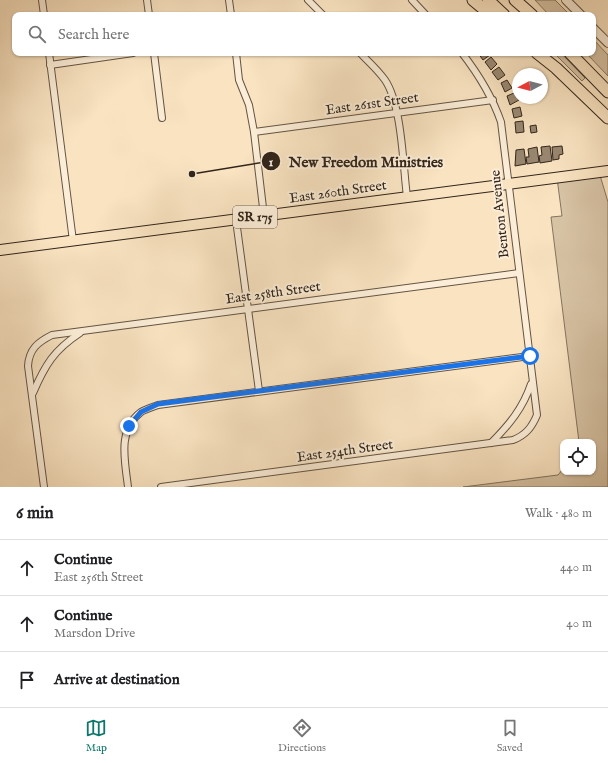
<!DOCTYPE html>
<html lang="en">
<head>
<meta charset="utf-8">
<style>
	:root { --surface:#fff; --page:#f2f2f2; --text:#202124; --muted:#757577; --line:#e0e0e0; --accent:#0f766e }
	body { margin:0; font-family:"IM FELL English",serif; background:var(--page); color:var(--text) }
	.controls { position:absolute; right:12px; bottom:12px; display:grid; overflow:hidden; border-radius:8px; box-shadow:0 1px 3px #0004 }
	.controls button { width:36px; height:36px; display:grid; place-items:center; padding:0; border:0; border-bottom:1px solid var(--line); background:var(--surface); color:var(--text); font:20px sans-serif }
	.compass { position:absolute; left:512px; top:68px; width:36px; height:36px; border-radius:50%; background:var(--surface); box-shadow:0 1px 3px #0004; rotate:263deg }
	.stop { position:absolute; width:12px; height:12px; margin:-9px; border:3px solid #1a73e8; border-radius:50%; background:#fff }
	.stop.end { background:#1a73e8; border-color:#fff; box-shadow:0 1px 4px #0008 }
	.list { margin:0; padding:0; list-style:none }
	h2 { display:flex; justify-content:space-between; align-items:center; height:52px; margin:0; padding:0 16px; font-size:17px }
	h2 small { font-size:13px; font-weight:400; color:var(--muted) }
	.list li { display:grid; grid-template-columns:26px 1fr auto; gap:12px; align-items:center; box-sizing:border-box; height:56px; padding:0 16px; border-top:1px solid var(--line) }
	.list b { display:block; font-size:15px; white-space:nowrap }
	.list p { margin:0; font-size:13px; white-space:nowrap; color:var(--muted) }
	.list em { font-size:13px; font-style:normal; color:var(--muted) }
	.icon { flex:none; width:22px; height:22px; fill:none; stroke:currentColor; stroke-width:2; stroke-linecap:round; stroke-linejoin:round }
	.map { position:relative; flex:none; width:608px; height:487px; overflow:hidden }
	.search { position:absolute; background:var(--surface); box-shadow:0 1px 3px #0004; left:12px; right:12px; top:12px; height:44px; display:flex; align-items:center; gap:10px; box-sizing:border-box; padding:0 14px; border-radius:8px; color:var(--muted); font-size:15px }
	.sheet { height:220px; background:var(--surface) }
	nav { display:flex; justify-content:space-around; align-items:center; box-sizing:border-box; height:56px; border-top:1px solid var(--line); background:var(--surface); font-size:11px; color:var(--muted) }
	nav a { display:grid; justify-items:center; gap:2px }
	nav .on { color:var(--accent) }
	.map>svg:first-child { display:block }
	.green { fill:#d7c3a5; stroke:#847460 }
	.building { fill:#998771; stroke:#31241a }
	.lines { fill:none; stroke-linecap:round; stroke-linejoin:round }
	.minor-casing { stroke:#635444; stroke-width:8 }
	.tertiary-casing { stroke:#635444; stroke-width:10 }
	.primary-casing { stroke:#31241a; stroke-width:12 }
	.motorway-casing { stroke:#31241a; stroke-width:13 }
	.minor { stroke:#fbedd7; stroke-width:6 }
	.tertiary { stroke:#fbedd7; stroke-width:8 }
	.primary { stroke:#f9e3c1; stroke-width:10 }
	.motorway { stroke:#f9e3c1; stroke-width:11 }
	.route { stroke:#1a73e8; stroke-width:5 }
	.labels { text-anchor:middle; dominant-baseline:central; stroke-width:4; stroke-linejoin:round; paint-order:stroke }
	.shield { fill:#fbedd7; stroke:#6e6053; stroke-width:1 }
	.shield-label { font-size:13px; font-weight:bold; fill:#31241a }
	.street-label { font-size:14px; fill:#31241a; stroke:#fbedd7 }
	.leader { fill:none; stroke:#31241a; stroke-width:1.5 }
	.callout-dot { fill:#31241a; stroke:#fbedd7; stroke-width:1.5 }
	.mark-label { font-size:12px; text-anchor:middle; font-weight:bold; fill:#fff }
	.callout-label { font-size:15px; text-anchor:middle; font-weight:bold; fill:#31241a; stroke:#fbedd7; stroke-width:4; stroke-linejoin:round; paint-order:stroke }
</style>
</head>
<body>
<div class="map">
<svg width="608" height="487" viewBox="0 0 608 487">
	<rect width="100%" height="100%" fill="#f9e3c1"/>
	<filter id="stains"><feTurbulence type="fractalNoise" baseFrequency=".005" numOctaves="4"/><feColorMatrix values="0 0 0 0 .2 0 0 0 0 .09 0 0 0 0 .02 0 0 0 .5 -.17"/></filter>
	<radialGradient id="worn" r=".72"><stop offset=".6" stop-color="#630" stop-opacity="0"/><stop offset="1" stop-color="#630" stop-opacity=".3"/></radialGradient>
	<g class="green">
		<polygon points="535,0 555,0 570,15 549,15"/>
		<polygon points="593,39 608,55 608,76 586,53 593,53"/>
		<polygon points="554,53 561,53 585,78 582,81"/>
		<polygon points="599,172 608,202 608,487 463,487 558,475 563,469 563,472 593,472 593,442 579,442 551,217 562,216 557,178"/>
	</g>
	<g class="building">
		<polygon points="478,53 488,53 490,55 483,60"/>
		<polygon points="491,57 497,64 491,70 485,62"/>
		<polygon points="499,67 505,75 498,80 492,72"/>
		<polygon points="507,80 512,88 505,92 501,83"/>
		<polygon points="514,93 519,100 510,105 507,96"/>
		<polygon points="520,107 522,116 514,118 512,109"/>
		<polygon points="523,121 524,132 516,133 515,122"/>
		<polygon points="536,125 537,132 531,133 530,126"/>
		<polygon points="550,146 552,161 540,163 539,156 542,155 541,147"/>
		<polygon points="562,146 563,154 559,155 559,159 553,160 552,147"/>
		<polygon points="537,147 539,162 527,164 526,157 529,157 528,149"/>
		<polygon points="524,149 526,164 515,166 516,150"/>
	</g>
	<g class="lines">
		<g class="minor-casing">
			<g id="minor">
				<polyline points="42,0 44,15"/>
				<polyline points="147,0 149,15"/>
				<polyline points="229,0 231,15"/>
				<polyline points="308,0 323,15"/>
				<polyline points="412,0 426,15"/>
				<polyline points="49,53 73,241"/>
				<polyline points="154,53 162,118"/>
				<polyline points="236,53 239,80 249,105 254,132 264,216"/>
				<path d="M360,53c8,8 18,17 25,27 17,25 18,86 22,117"/>
				<polyline points="50,65 133,53"/>
				<polyline points="254,132 493,100"/>
				<polyline points="236,220 259,391"/>
				<path d="M33,393c12,-28 21,-43 47,-60"/>
				<path d="M491,443c18,-18 32,-35 40,-59"/>
				<path d="M44,487l-16,-121c1,-17 10,-24 24,-31l467,-62"/>
				<path d="M128,487c-3,-26 -11,-57 13,-75 5,-3 12,-5 17,-7l372,-49"/>
				<path d="M161,487l352,-47c13,-5 19,-13 24,-25l-36,-293c-9,-26 -22,-47 -39,-69"/>
			</g>
		</g>
		<g class="tertiary-casing">
			<g id="tertiary">
				<polyline points="566,0 581,15"/>
				<polyline points="593,28 608,43"/>
			</g>
		</g>
		<g class="primary-casing">
			<polyline id="primary" points="0,250 608,171"/>
		</g>
		<g class="motorway-casing">
			<g id="motorway">
				<polyline points="473,0 491,15"/>
				<polyline points="488,0 504,15"/>
				<polyline points="515,0 532,15"/>
				<polyline points="537,53 556,68 608,118"/>
				<polyline points="570,53 608,92"/>
			</g>
		</g>
		<use href="#minor" class="minor"/>
		<use href="#tertiary" class="tertiary"/>
		<use href="#primary" class="primary"/>
		<use href="#motorway" class="motorway"/>
	</g>
	<g class="lines">
		<polyline class="route" points="129,426 141,412 158,404 530,356"/>
	</g>
	<g class="labels">
		<rect class="shield" x="233" y="206" width="44" height="22" rx="3"/>
		<g class="shield-label">
			<text x="255" y="217">SR 175</text>
		</g>
		<g class="street-label">
			<text transform="translate(372 104) rotate(-8)">East 261st Street</text>
			<text transform="translate(338 192) rotate(-8)">East 260th Street</text>
			<text transform="translate(500 214) rotate(-96)">Benton Avenue</text>
			<text transform="translate(273 293) rotate(-8)">East 258th Street</text>
			<text transform="translate(345 451) rotate(-8)">East 254th Street</text>
		</g>
	</g>
	<path class="leader" d="M192 174L271 161"/>
	<g class="callout-dot">
		<circle cx="192" cy="174" r="4"/>
		<circle cx="271" cy="161" r="10"/>
	</g>
	<g class="mark-label">
		<text x="271" y="166">1</text>
	</g>
	<g class="callout-label">
		<text x="366" y="167">New Freedom Ministries</text>
	</g>
	<rect width="100%" height="100%" filter="url(#stains)"/>
	<rect width="100%" height="100%" fill="url(#worn)"/>
</svg>
<div class="controls">
<button><svg class="icon" aria-label="locate" viewBox="0 0 24 24"><circle cx="12" cy="12" r="6"/><path d="M12 2v4M12 18v4M2 12h4M18 12h4"/></svg></button>
</div>
<svg class="compass" viewBox="-18 -18 36 36"><path d="M0-13l5 13h-10z" fill="#e53935"/><path d="M0 13l5-13h-10z" fill="#757577"/></svg>
<div class="stop" style="left:530px;top:356px"></div>
<div class="stop end" style="left:129px;top:426px"></div>
<div class="search"><svg class="icon" aria-label="search" viewBox="0 0 24 24"><circle cx="10" cy="10" r="6"/><path d="M15 15l6 6"/></svg>Search here</div>
</div>
<section class="sheet">
<h2>6 min<small>Walk · 480 m</small></h2>
<ul class="list">
<li><svg class="icon" aria-label="ahead" viewBox="0 0 24 24"><path d="M12 20V5M6 11l6-6 6 6"/></svg><div><b>Continue</b><p>East 256th Street</p></div><em>440 m</em></li>
<li><svg class="icon" aria-label="ahead" viewBox="0 0 24 24"><path d="M12 20V5M6 11l6-6 6 6"/></svg><div><b>Continue</b><p>Marsdon Drive</p></div><em>40 m</em></li>
<li><svg class="icon" aria-label="arrive" viewBox="0 0 24 24"><path d="M6 21V4h12l-3 4 3 4H6"/></svg><div><b>Arrive at destination</b></div></li>
</ul>
</section>
<nav>
<a class="on"><svg class="icon" aria-label="map" viewBox="0 0 24 24"><path d="M3 6l6-2 6 2 6-2v14l-6 2-6-2-6 2zM9 4v14M15 6v14"/></svg>Map</a>
<a><svg class="icon" aria-label="directions" viewBox="0 0 24 24"><path d="M12 3l9 9-9 9-9-9zM9 14v-3h6M13 9l2 2-2 2"/></svg>Directions</a>
<a><svg class="icon" aria-label="saved" viewBox="0 0 24 24"><path d="M7 4h10v16l-5-4-5 4z"/></svg>Saved</a>
</nav>
</body>
</html>
